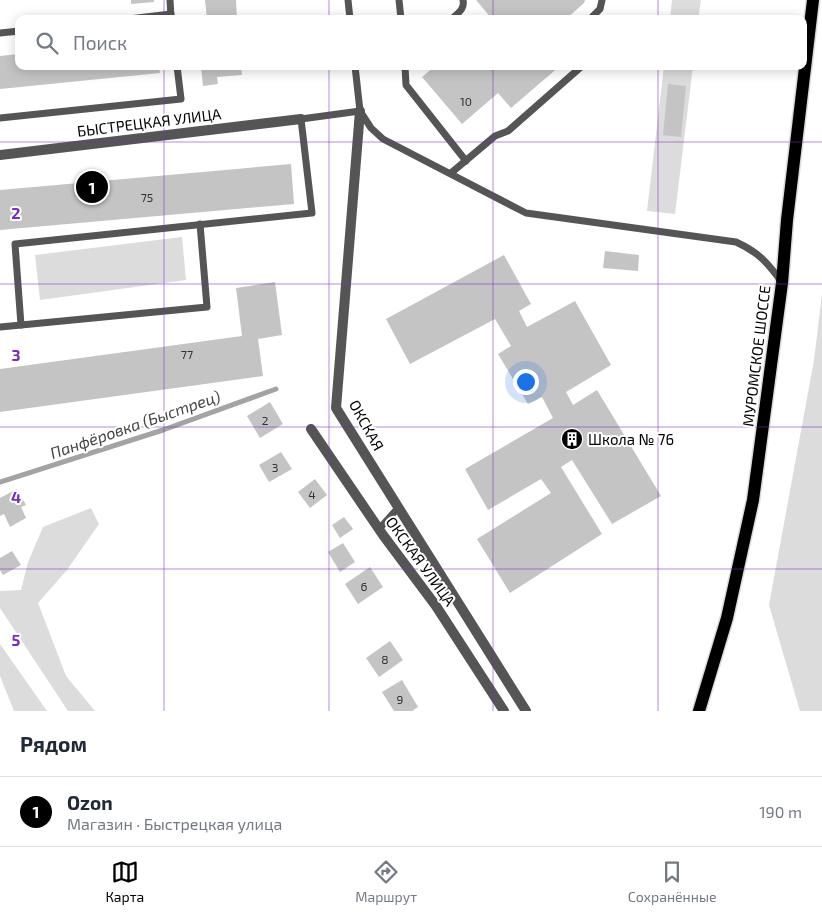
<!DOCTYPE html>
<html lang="ru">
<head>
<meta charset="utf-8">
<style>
	:root { --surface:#fff; --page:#f6f6f7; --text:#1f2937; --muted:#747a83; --line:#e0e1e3; --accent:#000 }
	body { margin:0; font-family:"Exo 2",sans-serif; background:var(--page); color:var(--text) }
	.you { position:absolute; left:525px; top:381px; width:18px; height:18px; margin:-12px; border:4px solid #fff; border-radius:50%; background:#1a73e8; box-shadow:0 0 0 8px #1a73e833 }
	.badge { display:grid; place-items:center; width:32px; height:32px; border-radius:50%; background:var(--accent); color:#fff; font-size:16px; font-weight:700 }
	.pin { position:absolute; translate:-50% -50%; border:2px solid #fff; box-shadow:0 1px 5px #0006 }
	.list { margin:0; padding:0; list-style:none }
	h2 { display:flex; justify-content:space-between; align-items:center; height:65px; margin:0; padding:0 20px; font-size:21px }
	h2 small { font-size:16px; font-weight:400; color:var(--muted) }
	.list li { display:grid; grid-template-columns:32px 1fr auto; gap:15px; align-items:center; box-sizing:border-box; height:70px; padding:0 20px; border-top:1px solid var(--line) }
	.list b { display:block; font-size:19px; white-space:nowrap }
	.list p { margin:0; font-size:16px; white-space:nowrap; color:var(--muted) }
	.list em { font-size:16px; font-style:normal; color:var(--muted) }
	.icon { flex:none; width:28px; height:28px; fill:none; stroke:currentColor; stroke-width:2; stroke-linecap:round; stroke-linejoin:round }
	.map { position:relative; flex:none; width:822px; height:711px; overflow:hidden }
	.search { position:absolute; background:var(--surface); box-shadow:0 2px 12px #0003; left:15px; right:15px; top:15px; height:55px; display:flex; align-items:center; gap:12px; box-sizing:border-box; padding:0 18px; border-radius:10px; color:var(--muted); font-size:19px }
	.sheet { height:135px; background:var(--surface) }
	nav { display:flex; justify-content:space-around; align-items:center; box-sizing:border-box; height:70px; border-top:1px solid var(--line); background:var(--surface); font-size:14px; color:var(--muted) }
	nav a { display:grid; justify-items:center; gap:2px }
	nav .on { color:var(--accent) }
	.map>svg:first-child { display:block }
	.green { fill:#dcdcdc }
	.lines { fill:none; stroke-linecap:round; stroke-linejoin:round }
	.stream { stroke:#a3a3a3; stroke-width:5 }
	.building { fill:#c4c4c4 }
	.primary-casing { stroke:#dbdbdb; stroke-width:15 }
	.service { stroke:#555; stroke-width:7 }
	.minor { stroke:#555; stroke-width:10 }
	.primary { stroke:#000; stroke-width:12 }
	.grid { fill:none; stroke:#7b2cbf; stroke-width:1; stroke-opacity:0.55 }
	.labels { text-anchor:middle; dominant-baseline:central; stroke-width:4; stroke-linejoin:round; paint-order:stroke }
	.number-label { font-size:12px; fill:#313131 }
	.street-label { font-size:15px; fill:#000; stroke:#fff }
	.poi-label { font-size:15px; fill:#000; stroke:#fff; text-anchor:start }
	.water-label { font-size:16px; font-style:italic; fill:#444; stroke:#fff }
	.grid-label { font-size:16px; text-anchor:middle; font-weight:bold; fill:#7b2cbf; stroke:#fff; stroke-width:4; stroke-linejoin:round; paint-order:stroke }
</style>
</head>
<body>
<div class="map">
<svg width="822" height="711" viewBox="0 0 822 711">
	<rect width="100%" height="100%" fill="#fff"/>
	<g class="green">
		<polygon points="672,0 701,0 698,19 670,19"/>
		<polygon points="664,66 693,66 675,214 647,211"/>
		<polygon points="182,237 186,280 40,300 35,255"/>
		<polygon points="822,294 822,711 800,711 769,605 814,360"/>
		<polygon points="91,508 99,524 67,570 38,603 66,676 95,711 68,711 0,608 0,591 21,590 28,562 43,527"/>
		<polygon points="0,644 47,711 14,711 0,676"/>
	</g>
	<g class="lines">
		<polyline class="stream" points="0,482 163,430 276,389"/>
	</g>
	<g class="building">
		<polygon points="131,0 154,0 154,2 131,4"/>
		<polygon points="205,0 236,0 237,19 207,19"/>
		<polygon points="476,0 585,0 584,3 566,19 492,19"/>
		<polygon points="19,54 19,66 159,66 160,73 0,89 0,56"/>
		<polygon points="201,66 241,66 242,75 217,77 218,84 203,86"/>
		<polygon points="435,66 560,66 511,108 498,93 462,124 422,77"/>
		<polygon points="668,84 686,86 681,137 663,135"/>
		<polygon points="291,164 294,204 0,230 0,190"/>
		<polygon points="605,251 639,255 638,271 603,268"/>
		<polygon points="504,255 531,304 519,311 527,327 575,301 611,365 566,392 573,405 597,390 661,496 612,524 572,460 561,467 602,534 510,593 477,539 551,493 541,479 488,510 465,469 553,418 542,397 528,404 498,354 511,346 495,319 410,364 386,319"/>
		<polygon points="275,282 282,335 258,339 263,376 0,412 0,369 242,336 236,288"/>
		<polygon points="270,402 283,424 260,438 247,416"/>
		<polygon points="281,452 292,469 269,482 259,465"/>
		<polygon points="315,479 327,495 310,508 298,492"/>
		<polygon points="17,489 26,505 21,507 26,518 10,527 4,514 0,516 0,498"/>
		<polygon points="344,517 353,529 340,538 332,525"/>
		<polygon points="343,543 355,562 340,572 328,552"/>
		<polygon points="12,551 21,565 3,575 0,570 0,558"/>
		<polygon points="370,567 383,587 358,604 345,584"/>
		<polygon points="390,641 403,660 379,677 366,658"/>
		<polygon points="402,680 418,707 412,711 394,711 382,692"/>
	</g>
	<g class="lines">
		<g class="primary-casing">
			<polyline id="primary" points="699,711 727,618 753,500 782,283 787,220 813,0"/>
		</g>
		<g class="service">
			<polyline points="170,0 171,17"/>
			<polyline points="348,0 350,19"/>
			<polyline points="399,0 401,19"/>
			<polyline points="129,19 171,14"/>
			<path d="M452,19c6,-6 13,-10 11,-19"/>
			<polyline points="590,19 600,9 602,0"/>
			<polyline points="0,33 19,31"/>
			<polyline points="355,66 360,111"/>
			<polyline points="405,66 406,85 466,161"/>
			<polyline points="0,118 181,99 177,66"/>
			<polyline points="451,173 495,136 508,131 582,66"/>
			<polyline points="21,325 207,307 200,224"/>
			<path d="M0,327l21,-2 -6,-81 297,-31 -11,-94 59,-8 11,17 12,11 143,74 210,29c22,10 31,20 45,39"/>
			<polyline points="379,529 398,508"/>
		</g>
		<g class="minor">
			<polyline points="360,111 336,408 526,711"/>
			<polyline points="0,155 301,119"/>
			<polyline points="311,429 383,535 436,606 504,711"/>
		</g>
		<use href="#primary" class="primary"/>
	</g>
	<path class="grid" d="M164,0v19M329,0v19M493,0v19M658,0v19M164,66v645M329,66v645M493,66v645M658,66v645M0,142h822M0,284h822M0,427h822M0,569h822"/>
	<defs>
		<g id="building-disc" transform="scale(1.125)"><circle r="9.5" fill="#000" stroke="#fff"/><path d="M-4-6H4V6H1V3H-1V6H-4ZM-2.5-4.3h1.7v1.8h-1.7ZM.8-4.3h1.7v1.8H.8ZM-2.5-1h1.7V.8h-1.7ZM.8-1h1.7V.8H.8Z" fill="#fff"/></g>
	</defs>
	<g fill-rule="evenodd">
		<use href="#building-disc" x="572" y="439"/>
	</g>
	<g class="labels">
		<g class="number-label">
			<text x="466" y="101">10</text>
			<text x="147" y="197">75</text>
			<text x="187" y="354">77</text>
			<text x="265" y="420">2</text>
			<text x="275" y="467">3</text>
			<text x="312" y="494">4</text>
			<text x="364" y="586">6</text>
			<text x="385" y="659">8</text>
			<text x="400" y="699">9</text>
		</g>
		<g class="street-label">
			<text transform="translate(149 122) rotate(-7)">БЫСТРЕЦКАЯ УЛИЦА</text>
			<text transform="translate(756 356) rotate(-83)">МУРОМСКОЕ ШОССЕ</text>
			<text transform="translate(367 425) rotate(61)">ОКСКАЯ</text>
			<text transform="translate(421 561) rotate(54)">ОКСКАЯ УЛИЦА</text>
		</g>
		<g class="poi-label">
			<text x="588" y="439">Школа № 76</text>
		</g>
		<g class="water-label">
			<text transform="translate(135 424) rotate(-19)">Панфёровка (Быстрец)</text>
		</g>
	</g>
	<g class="grid-label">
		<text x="16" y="219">2</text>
		<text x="16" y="361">3</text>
		<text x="16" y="503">4</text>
		<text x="16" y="646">5</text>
	</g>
</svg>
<div class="you"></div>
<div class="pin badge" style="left:92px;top:187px">1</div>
<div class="search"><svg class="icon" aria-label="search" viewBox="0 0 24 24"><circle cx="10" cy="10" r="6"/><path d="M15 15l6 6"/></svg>Поиск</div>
</div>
<section class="sheet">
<h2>Рядом<small></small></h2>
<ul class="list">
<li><span class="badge">1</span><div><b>Ozon</b><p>Магазин · Быстрецкая улица</p></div><em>190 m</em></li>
</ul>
</section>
<nav>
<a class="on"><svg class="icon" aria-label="map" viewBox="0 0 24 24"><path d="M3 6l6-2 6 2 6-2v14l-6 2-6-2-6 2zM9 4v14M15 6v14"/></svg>Карта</a>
<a><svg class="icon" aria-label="directions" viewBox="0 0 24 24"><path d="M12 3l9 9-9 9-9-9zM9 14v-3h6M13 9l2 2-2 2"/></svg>Маршрут</a>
<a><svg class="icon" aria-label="saved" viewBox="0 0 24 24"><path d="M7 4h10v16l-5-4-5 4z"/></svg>Сохранённые</a>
</nav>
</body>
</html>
